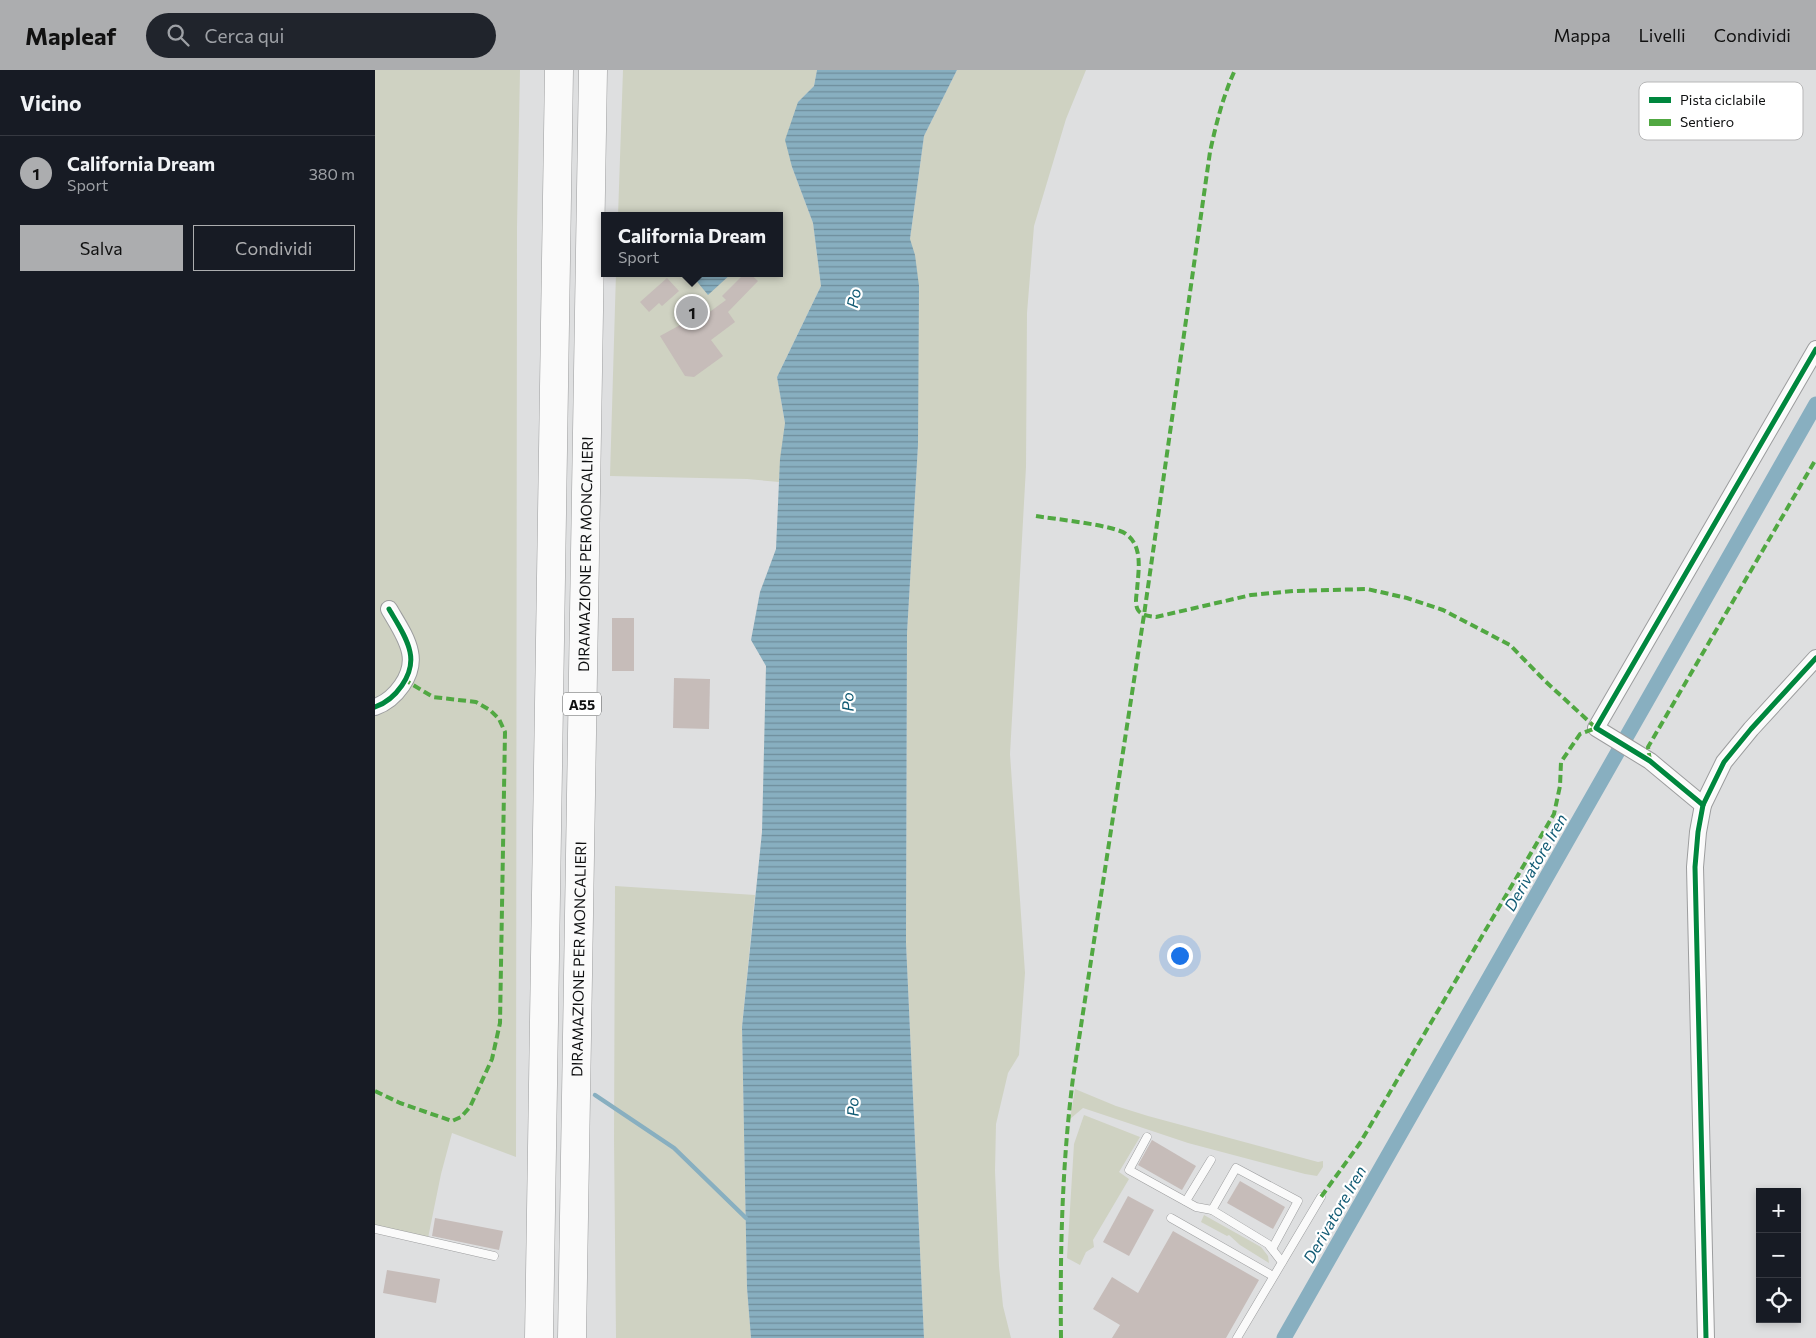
<!DOCTYPE html>
<html lang="it">
<head>
<meta charset="utf-8">
<style>
	:root { --surface:#171b24; --page:#20242c; --text:#f1f3f6; --muted:#9ea1a6; --line:#363941; --accent:#acadaf }
	body { margin:0; font-family:Commissioner,sans-serif; background:var(--page); color:var(--text) }
	.controls { position:absolute; right:15px; bottom:15px; display:grid; overflow:hidden; border-radius:0px; box-shadow:0 2px 8px #0003 }
	.controls button { width:45px; height:45px; display:grid; place-items:center; padding:0; border:0; border-bottom:1px solid var(--line); background:var(--surface); color:var(--text); font:25px sans-serif }
	.you { position:absolute; left:804px; top:885px; width:18px; height:18px; margin:-12px; border:4px solid #fff; border-radius:50%; background:#1a73e8; box-shadow:0 0 0 8px #1a73e833 }
	.badge { display:grid; place-items:center; width:32px; height:32px; border-radius:50%; background:var(--accent); color:#111; font-size:16px; font-weight:700 }
	.pin { position:absolute; translate:-50% -50%; border:2px solid #fff; box-shadow:0 1px 5px #0006 }
	.popup { position:absolute; left:226px; top:142px; width:182px; height:65px; box-sizing:border-box; display:grid; place-content:center; border-radius:0px; background:var(--surface); filter:drop-shadow(0 1px 4px #0005); font-size:16px; white-space:nowrap; color:var(--muted) }
	.popup b { font-size:19px; color:var(--text) }
	.popup::after { content:''; position:absolute; left:50%; top:100%; margin-left:-10px; border:10px solid transparent; border-top-color:var(--surface) }
	.list { margin:0; padding:0; list-style:none }
	h2 { display:flex; justify-content:space-between; align-items:center; height:65px; margin:0; padding:0 20px; font-size:21px }
	h2 small { font-size:16px; font-weight:400; color:var(--muted) }
	.list li { display:grid; grid-template-columns:32px 1fr auto; gap:15px; align-items:center; box-sizing:border-box; height:75px; padding:0 20px; border-top:1px solid var(--line) }
	.list b { display:block; font-size:19px; white-space:nowrap }
	.list p { margin:0; font-size:16px; white-space:nowrap; color:var(--muted) }
	.list em { font-size:16px; font-style:normal; color:var(--muted) }
	.actions { display:flex; gap:10px; padding:15px 20px }
	.actions a { flex:1; padding:11px 0; border:1px solid var(--accent); border-radius:0px; text-align:center; font-size:18px; color:var(--accent) }
	.actions .main { background:var(--accent); color:#111 }
	.icon { flex:none; width:28px; height:28px; fill:none; stroke:currentColor; stroke-width:2; stroke-linecap:round; stroke-linejoin:round }
	.map { position:relative; flex:none; width:1441px; height:1268px; overflow:hidden }
	header { display:flex; align-items:center; gap:30px; box-sizing:border-box; height:70px; padding:0 25px; background:var(--accent); color:#111 }
	header strong { font-size:24px }
	nav { display:flex; gap:28px; margin-inline-start:auto; font-size:18px }
	.search { width:350px; height:45px; background:var(--page); display:flex; align-items:center; gap:12px; box-sizing:border-box; padding:0 18px; border-radius:28px; color:var(--muted); font-size:19px }
	main { display:flex }
	aside { flex:1; background:var(--surface) }
	.map>svg:first-child { display:block }
	.green { fill:#cfd2c2 }
	.water { fill:url(#water-rules) }
	.lines { fill:none; stroke-linecap:round; stroke-linejoin:round }
	.stream { stroke:#88afc0; stroke-width:4.5 }
	.canal { stroke:#88afc0; stroke-width:15 }
	.building { fill:#c6bcb9 }
	.service-casing { stroke:#9c9d9e; stroke-width:9 }
	.minor-casing { stroke:#9c9d9e; stroke-width:18 }
	.motorway-casing { stroke:#9c9d9e; stroke-width:29 }
	.service { stroke:#fafafa; stroke-width:8 }
	.minor { stroke:#fafafa; stroke-width:16 }
	.motorway { stroke:#fafafa; stroke-width:28 }
	.quiet { stroke:#51a842; stroke-width:4; stroke-dasharray:8 4; stroke-linecap:butt }
	.cycleway-casing { stroke:#fff; stroke-width:8 }
	.cycleway { stroke:#00873e; stroke-width:5 }
	.labels { text-anchor:middle; dominant-baseline:central; stroke-width:4.5; stroke-linejoin:round; paint-order:stroke }
	.shield { fill:#fff; stroke:#575858; stroke-width:1 }
	.shield-label { font-size:14px; font-weight:bold; fill:#0f1011 }
	.street-label { font-size:15px; fill:#0f1011; stroke:#fff }
	.water-label { font-size:16px; font-style:italic; fill:#135c75; stroke:#fff }
	.key { fill:#fff; stroke:#b7b7b8; stroke-width:1 }
	.key-label { font-size:14px; fill:#0f1011 }
</style>
</head>
<body>
<header>
<strong>Mapleaf</strong>
<div class="search"><svg class="icon" aria-label="search" viewBox="0 0 24 24"><circle cx="10" cy="10" r="6"/><path d="M15 15l6 6"/></svg>Cerca qui</div>
<nav><a>Mappa</a><a>Livelli</a><a>Condividi</a></nav>
</header>
<main>
<aside>
<h2>Vicino<small></small></h2>
<ul class="list">
<li><span class="badge">1</span><div><b>California Dream</b><p>Sport</p></div><em>380 m</em></li>
</ul>
<div class="actions"><a class="main">Salva</a><a>Condividi</a></div>
</aside>
<div class="map">
<svg width="1441" height="1268" viewBox="0 0 1441 1268">
	<defs>
		<pattern id="water-rules" width="6" height="5" patternUnits="userSpaceOnUse" patternTransform="scale(1.25)"><rect width="6" height="5" fill="#88afc0"/><path d="M0 2.5h6" fill="none" stroke="#6e8d9b"/></pattern>
	</defs>
	<rect width="100%" height="100%" fill="#dedfe0"/>
	<g class="green">
		<polygon points="0,0 145,0 142,157 141,1087 77,1063 66,1104 53,1168 0,1156"/>
		<polygon points="248,0 442,0 439,16 423,32 417,97 438,153 446,216 402,307 410,353 404,412 372,409 235,406 241,203 404,203 404,146 243,146"/>
		<polygon points="582,0 711,0 691,49 659,156 652,243 651,397 635,684 650,903 644,985 633,1003 621,1054 620,1101 624,1196 628,1236 636,1268 549,1268 531,873 532,563 543,375 535,169 549,66"/>
		<polygon points="240,816 380,825 367,957 372,1218 376,1268 241,1268 239,1070"/>
		<polygon points="700,1019 741,1036 773,1046 943,1092 948,1091 948,1097 942,1106 930,1104 813,1073 708,1038 695,1049"/>
		<polygon points="709,1045 765,1067 744,1102 754,1109 718,1170 719,1177 711,1182 705,1195 692,1188 699,1074"/>
		<polygon points="829,1145 886,1177 893,1186 894,1193 865,1175 854,1165 852,1166 826,1152"/>
	</g>
	<g class="water">
		<polygon points="442,0 582,0 549,66 535,169 540,185 544,216 543,375 532,563 531,873 549,1268 376,1268 372,1218 367,957 387,762 391,596 376,570 385,522 401,479 405,389 410,353 402,307 446,216 438,153 417,97 410,70 423,32 439,16"/>
		<polygon points="315,203 357,203 333,225"/>
	</g>
	<g class="lines">
		<polyline class="stream" points="220,1025 299,1078 371,1148"/>
		<polyline class="canal" points="909,1268 1441,334"/>
	</g>
	<g class="building">
		<polygon points="370,203 374,203 383,211 353,242 360,252 336,270 348,286 319,307 310,306 285,266 327,243 329,246 351,230 347,226"/>
		<polygon points="292,208 304,221 287,236 284,233 274,242 265,232"/>
		<rect x="237" y="548" width="22" height="53"/>
		<polygon points="299,608 335,609 334,659 298,658"/>
		<polygon points="777,1070 821,1096 807,1120 763,1095"/>
		<polygon points="865,1111 910,1137 898,1159 852,1133"/>
		<polygon points="753,1126 779,1140 754,1186 728,1172"/>
		<polygon points="60,1148 128,1161 124,1180 57,1166"/>
		<polygon points="798,1161 884,1210 851,1268 737,1268 745,1255 718,1239 737,1207 763,1223"/>
		<polygon points="12,1200 65,1209 61,1233 8,1223"/>
	</g>
	<g class="lines">
		<g class="service-casing">
			<g id="service">
				<polyline points="772,1067 754,1100 821,1137 837,1140"/>
				<polyline points="811,1131 836,1090"/>
				<polyline points="796,1148 898,1206"/>
				<polyline points="0,1159 119,1186"/>
				<polyline points="897,1179 923,1131 861,1098 837,1140 893,1174 907,1192"/>
				<polyline points="862,1268 946,1127"/>
			</g>
		</g>
		<g class="minor-casing">
			<g id="minor">
				<path d="M0,637c20,-7 40,-32 35,-55 -3,-15 -13,-29 -21,-43"/>
				<polyline points="1328,735 1275,691 1221,658 1441,279"/>
				<polyline points="1331,1268 1320,797 1323,762 1328,735 1349,692 1376,659 1441,588"/>
			</g>
		</g>
		<g class="motorway-casing">
			<g id="motorway">
				<polyline points="164,1268 184,0"/>
				<path id="s1" d="M197,1268l21,-1268"/>
			</g>
		</g>
		<use href="#service" class="service"/>
		<use href="#minor" class="minor"/>
		<use href="#motorway" class="motorway"/>
		<g class="quiet">
			<path d="M661,446c18,3 78,9 90,18 18,13 12,38 11,57 -1,6 -2,14 1,19 4,6 12,6 18,7l95,-22 42,-4 74,-2 40,9 36,12 67,35 35,36 51,47 -16,6 -19,28 -1,24 -6,28 -194,329 -39,54"/>
			<polyline points="1275,691 1273,677 1441,389"/>
			<polyline points="0,1021 25,1033 77,1051 86,1047 95,1037 117,989 125,953 130,662 124,649 115,640 101,632 58,627 30,610"/>
			<path d="M686,1268c-1,-87 1,-174 12,-260l71,-463 66,-463c6,-28 13,-56 25,-82"/>
		</g>
		<g class="cycleway-casing">
			<g id="cycleway">
				<path d="M0,637c20,-7 40,-32 35,-55 -3,-15 -13,-29 -21,-43"/>
				<polyline points="1328,735 1275,691 1221,658 1441,279"/>
				<polyline points="1331,1268 1320,797 1323,762 1328,735 1349,692 1376,659 1441,588"/>
			</g>
		</g>
		<use href="#cycleway" class="cycleway"/>
	</g>
	<g class="labels">
		<rect class="shield" x="188" y="622.5" width="38" height="23" rx="4"/>
		<g class="shield-label">
			<text x="207" y="634">A55</text>
		</g>
		<g class="street-label">
			<text stroke="none"><textPath href="#s1" startOffset="784">DIRAMAZIONE PER MONCALIERI</textPath></text>
			<text stroke="none"><textPath href="#s1" startOffset="379">DIRAMAZIONE PER MONCALIERI</textPath></text>
		</g>
		<g class="water-label">
			<text transform="translate(478 228) rotate(-80)">Po</text>
			<text transform="translate(472 632) rotate(-91)">Po</text>
			<text transform="translate(1160 792) rotate(-60)">Derivatore Iren</text>
			<text transform="translate(477 1037) rotate(-91)">Po</text>
			<text transform="translate(959 1144) rotate(-60)">Derivatore Iren</text>
		</g>
	</g>
	<rect x="1264" y="12" width="164" height="58" rx="8" class="key"/>
	<rect x="1274" y="27" width="22" height="6" fill="#00873e"/>
	<rect x="1274" y="49" width="22" height="7" fill="#51a842"/>
	<g class="key-label">
		<text x="1305" y="35">Pista ciclabile</text>
		<text x="1305" y="57">Sentiero</text>
	</g>
</svg>
<div class="controls">
<button>+</button>
<button>−</button>
<button><svg class="icon" aria-label="locate" viewBox="0 0 24 24"><circle cx="12" cy="12" r="6"/><path d="M12 2v4M12 18v4M2 12h4M18 12h4"/></svg></button>
</div>
<div class="you"></div>
<div class="pin badge" style="left:317px;top:242px">1</div>
<div class="popup"><b>California Dream</b>Sport</div>
</div>
</main>
</body>
</html>
